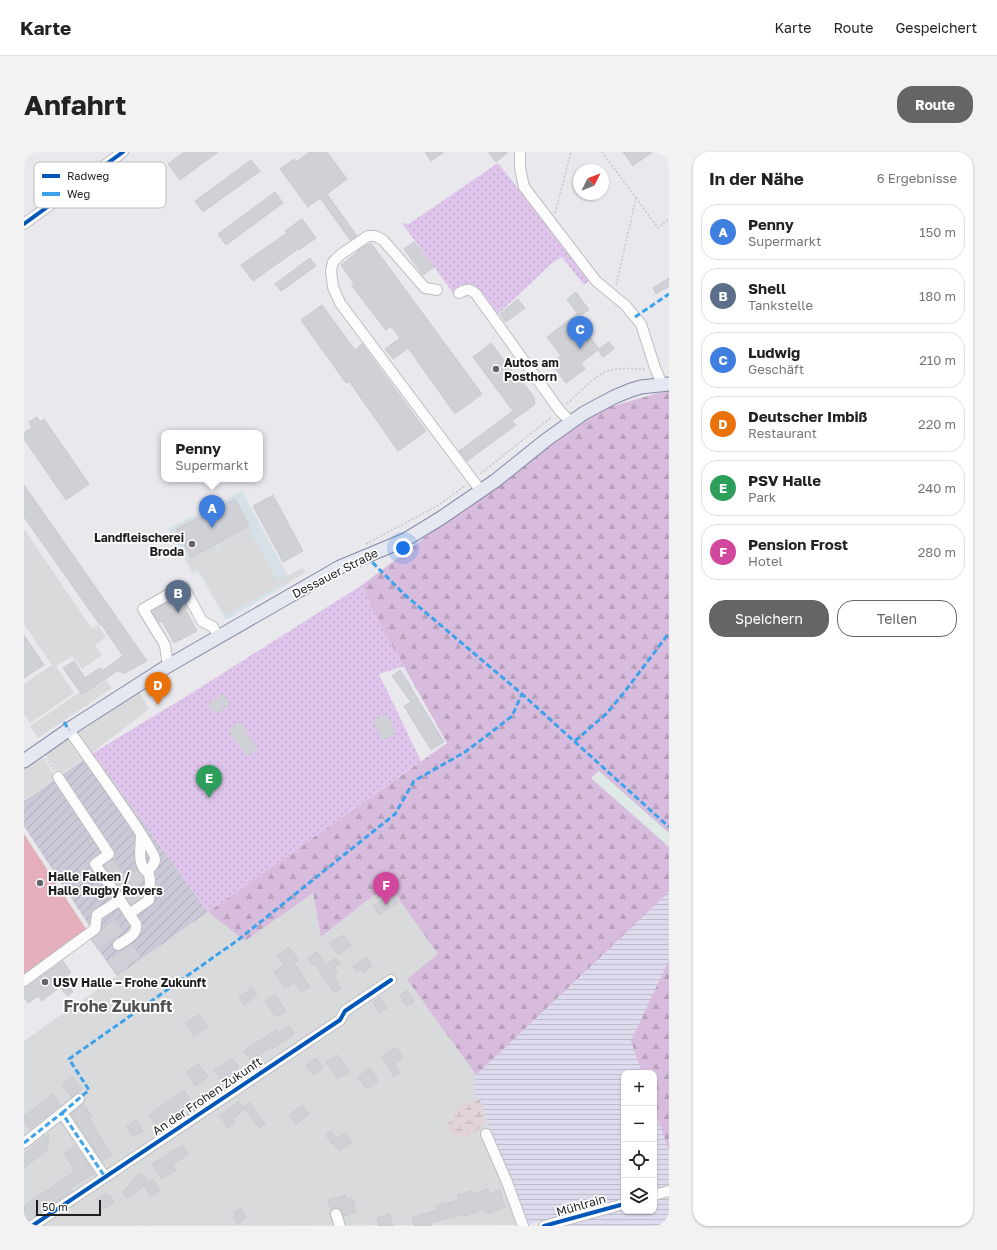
<!DOCTYPE html>
<html lang="de">
<head>
<meta charset="utf-8">
<style>
	:root { --surface:#fff; --page:#f2f2f2; --text:#222; --muted:#767676; --line:#e0e0e0; --accent:#656567 }
	body { margin:0; font-family:"Golos Text",sans-serif; background:var(--page); color:var(--text) }
	.controls { position:absolute; right:12px; bottom:12px; display:grid; overflow:hidden; border-radius:8px; box-shadow:0 1px 3px #0004 }
	.controls button { width:36px; height:36px; display:grid; place-items:center; padding:0; border:0; border-bottom:1px solid var(--line); background:var(--surface); color:var(--text); font:20px sans-serif }
	.compass { position:absolute; left:549px; top:12px; width:36px; height:36px; border-radius:50%; background:var(--surface); box-shadow:0 1px 3px #0004; rotate:48deg }
	.scale { position:absolute; left:12px; bottom:10px; width:65px; box-sizing:border-box; padding-left:4px; border:2px solid #1f1f1f; border-top:0; font-size:11px; line-height:14px; white-space:nowrap; color:#1f1f1f; -webkit-text-stroke:3px #fff; paint-order:stroke }
	.you { position:absolute; left:379px; top:396px; width:14px; height:14px; margin:-10px; border:3px solid #fff; border-radius:50%; background:#1a73e8; box-shadow:0 0 0 6px #1a73e833 }
	.badge { display:grid; place-items:center; width:26px; height:26px; border-radius:50%; background:var(--accent); color:#fff; font-size:13px; font-weight:700 }
	.pin { position:absolute; translate:-50% -33px; filter:drop-shadow(0 1px 2px #0008) }
	.pin::after { content:''; position:absolute; top:21px; width:14px; height:12px; background:inherit; clip-path:polygon(0 0,100% 0,50% 100%) }
	.popup { position:absolute; left:137px; top:278px; width:102px; height:52px; box-sizing:border-box; display:grid; place-content:center; border-radius:8px; background:var(--surface); filter:drop-shadow(0 1px 3px #0005); font-size:13px; white-space:nowrap; color:var(--muted) }
	.popup b { font-size:15px; color:var(--text) }
	.popup::after { content:''; position:absolute; left:50%; top:100%; margin-left:-8px; border:8px solid transparent; border-top-color:var(--surface) }
	.list { margin:0; padding:0; list-style:none }
	h2 { display:flex; justify-content:space-between; align-items:center; height:52px; margin:0; padding:0 16px; font-size:17px }
	h2 small { font-size:13px; font-weight:400; color:var(--muted) }
	.list li { display:grid; grid-template-columns:26px 1fr auto; gap:12px; align-items:center; box-sizing:border-box; height:56px; margin:0 8px 8px; padding:0 8px; border:1px solid var(--line); border-radius:16px }
	.list b { display:block; font-size:15px; white-space:nowrap }
	.list p { margin:0; font-size:13px; white-space:nowrap; color:var(--muted) }
	.list em { font-size:13px; font-style:normal; color:var(--muted) }
	.actions { display:flex; gap:8px; padding:12px 16px }
	.actions a { flex:1; padding:9px 0; border:1px solid var(--accent); border-radius:16px; text-align:center; font-size:14px; color:var(--accent) }
	.actions .main { background:var(--accent); color:#fff }
	.icon { flex:none; width:22px; height:22px; fill:none; stroke:currentColor; stroke-width:2; stroke-linecap:round; stroke-linejoin:round }
	.map { position:relative; flex:none; width:645px; height:1074px; overflow:hidden; border-radius:16px }
	header { display:flex; align-items:center; gap:24px; box-sizing:border-box; height:56px; padding:0 20px; background:var(--surface); border-bottom:1px solid var(--line) }
	header strong { font-size:19px }
	nav { display:flex; gap:22px; margin-inline-start:auto; font-size:14px }
	.intro { display:flex; align-items:center; justify-content:space-between; box-sizing:border-box; height:96px; padding:0 24px }
	h1 { margin:0; font-size:28px }
	.button { padding:10px 18px; border-radius:16px; background:var(--accent); color:#fff; font-size:14px; font-weight:700 }
	main { display:flex; gap:24px; padding:0 24px }
	aside { flex:1; background:var(--surface); border-radius:16px; box-shadow:0 1px 3px #0004 }
	.map>svg:first-child { display:block }
	.residential { fill:#d9dadc }
	.commercial { fill:#d5e1e7 }
	.railway { fill:#dfe9e5 }
	.construction { fill:url(#construction-furrows) }
	.farmland { fill:url(#farmland-rules) }
	.grass { fill:url(#grass-dots) }
	.forest { fill:url(#forest-firs) }
	.wetland { fill:url(#wetland-marsh) }
	.pitch { fill:#e4afbb }
	.parking { fill:#dadadc }
	.building { fill:#d0d1d6; stroke:#c9cbd0 }
	.lines { fill:none; stroke-linecap:round; stroke-linejoin:round }
	.minor-casing { stroke:#bebec0; stroke-width:12 }
	.major-casing { stroke:#8488a4; stroke-width:15 }
	.path { stroke:#c0cad0; stroke-width:1.5; stroke-dasharray:2 2; stroke-linecap:butt }
	.minor { stroke:#fcfcfc; stroke-width:10 }
	.major { stroke:#e5e7f1; stroke-width:13 }
	.quiet { stroke:#3da2ea; stroke-width:3; stroke-dasharray:6 3; stroke-linecap:butt }
	.cycleway-casing { stroke:#fff; stroke-width:6 }
	.cycleway { stroke:#0057b8; stroke-width:4 }
	.poi-dot { fill:#656567; stroke:#fff; stroke-width:1.5 }
	.labels { text-anchor:middle; dominant-baseline:central; stroke-width:3.5; stroke-linejoin:round; paint-order:stroke }
	.poi-label { font-size:12px; font-weight:bold; fill:#1f1f1f; stroke:#fff; text-anchor:start }
	.street-label { font-size:12px; fill:#1f1f1f; stroke:#fff }
	.district-label { font-size:16px; font-weight:bold; fill:#525252; stroke:#fff }
	.key { fill:#fff; stroke:#bcbcbc; stroke-width:1 }
	.key-label { font-size:11px; fill:#1f1f1f }
</style>
</head>
<body>
<header>
<strong>Karte</strong>
<nav><a>Karte</a><a>Route</a><a>Gespeichert</a></nav>
</header>
<div class="intro"><h1>Anfahrt</h1><a class="button">Route</a></div>
<main>
<div class="map">
<svg width="645" height="1074" viewBox="0 0 645 1074">
	<defs>
		<pattern id="construction-furrows" width="10" height="10" patternUnits="userSpaceOnUse"><rect width="10" height="10" fill="#cbc9d7"/><path d="M-1 1l2-2M0 10L10 0M9 11l2-2" fill="none" stroke="#aeacb8"/></pattern>
		<pattern id="farmland-rules" width="6" height="5" patternUnits="userSpaceOnUse"><rect width="6" height="5" fill="#dfdbee"/><path d="M0 2.5h6" fill="none" stroke="#bfbccc"/></pattern>
		<pattern id="grass-dots" width="8" height="8" patternUnits="userSpaceOnUse"><rect width="8" height="8" fill="#dfc5ec"/><path d="M2 2h.1M6 6h.1" fill="none" stroke="#bfa9ca" stroke-width="1.8" stroke-linecap="round"/></pattern>
		<pattern id="forest-firs" width="22" height="20" patternUnits="userSpaceOnUse"><rect width="22" height="20" fill="#d8bcdd"/><path d="M5 1l3.5 6h-7zM16 11l3.5 6h-7z" fill="#b9a1bd"/></pattern>
		<pattern id="wetland-marsh" width="20" height="14" patternUnits="userSpaceOnUse"><rect width="20" height="14" fill="#e2d3d9"/><path d="M1 5h8M5 5V1M11 12h8M15 12V8" fill="none" stroke="#c1b5ba"/></pattern>
	</defs>
	<rect width="100%" height="100%" fill="#e8e8ed"/>
	<polygon class="residential" points="364,732 414,802 384,827 452,923 450,936 503,1073 0,1074 0,889 184,760 221,789 289,741 297,785"/>
	<polygon class="commercial" points="218,339 267,430 202,468 174,419 169,422 144,377"/>
	<polygon class="railway" points="491,544 645,681 645,695 509,575"/>
	<polygon class="construction" points="69,601 184,760 93,824 65,785 70,781 0,674 0,649"/>
	<g class="farmland">
		<polygon points="645,740 645,1033 630,1037 630,921 600,921 600,1046 503,1073 450,936 452,923"/>
		<polygon points="645,1045 645,1074 536,1074 600,1057 600,1059 630,1059 630,1049"/>
	</g>
	<g class="grass">
		<polygon points="474,11 566,128 560,133 538,105 528,111 472,164 443,133 429,141 378,71 385,72"/>
		<polygon points="338,433 352,465 380,514 355,522 397,609 184,760 69,601 163,544"/>
	</g>
	<g class="forest">
		<polygon points="645,238 645,681 575,619 567,626 645,695 645,740 452,923 383,827 414,802 364,732 297,785 289,741 221,789 184,760 423,591 352,465 338,433 540,280 582,256"/>
		<polygon points="645,808 645,999 630,956 630,921 618,921 607,889"/>
	</g>
	<path class="wetland" d="M455,947l5,9v17c-12,11 -27,18 -38,2l15,-22z"/>
	<polygon class="pitch" points="0,682 64,780 0,824"/>
	<g class="parking">
		<polygon points="224,376 254,429 278,416 281,421 258,434 257,432 201,464 174,417 169,420 162,409 189,394 193,401 197,399 193,392"/>
		<polygon points="0,377 68,477 74,473 82,485 71,493 78,503 58,517 48,504 32,514 50,541 6,571 0,563 0,532 28,513 0,472"/>
		<polygon points="82,528 88,536 14,586 6,574 55,541 58,544"/>
		<polygon points="115,539 125,557 69,600 35,623 20,602"/>
		<polygon points="17,604 32,626 0,648 0,615"/>
	</g>
	<g class="building">
		<polygon points="160,0 194,0 156,28 144,12"/>
		<polygon points="286,0 303,0 323,27 303,42 333,84 326,88 296,46 284,55 256,17 270,7 272,10"/>
		<polygon points="401,0 420,0 407,9"/>
		<polygon points="464,0 484,0 472,10"/>
		<polygon points="599,0 628,0 609,14"/>
		<polygon points="227,8 236,19 179,60 171,49"/>
		<polygon points="251,40 259,51 202,93 194,82"/>
		<polygon points="278,67 292,86 275,98 274,97 229,129 217,113 263,81 261,79"/>
		<polygon points="390,90 410,115 399,123 380,97"/>
		<polygon points="347,91 458,242 431,262 384,196 369,207 361,197 376,186 367,174 362,178 328,134 330,132 317,113 334,100 333,99"/>
		<polygon points="286,106 292,114 257,139 251,132"/>
		<polygon points="645,126 645,134 632,142 629,136"/>
		<polygon points="552,140 565,158 555,164 543,147"/>
		<polygon points="494,147 501,156 482,170 476,162"/>
		<polygon points="298,153 331,198 338,192 402,279 374,299 325,229 322,231 277,168"/>
		<polygon points="553,162 560,172 557,173 575,197 585,190 590,197 579,205 574,198 557,211 561,217 542,231 527,211 537,204 523,185"/>
		<polygon points="467,191 496,230 498,229 510,245 511,252 488,269 492,273 443,309 435,299 489,259 449,205"/>
		<polygon points="13,265 16,270 20,267 65,332 42,348 0,287 0,281 8,275 5,270"/>
		<polygon points="0,333 123,509 101,521 93,519 58,543 39,516 50,509 61,526 76,516 78,519 99,504 77,472 76,473 0,365"/>
		<polygon points="249,343 279,399 259,410 229,354"/>
		<polygon points="211,347 225,374 167,406 152,377"/>
		<polygon points="156,443 163,456 161,457 173,479 150,491 138,469 135,471 128,459"/>
		<polygon points="0,483 20,513 0,526"/>
		<polygon points="376,518 388,536 387,536 420,590 407,598 380,554 387,550 368,524"/>
		<polygon points="199,542 206,552 192,562 184,552"/>
		<polygon points="362,562 372,581 359,588 349,568"/>
		<polygon points="215,570 234,596 223,604 204,578"/>
		<polygon points="89,707 102,725 113,718 119,724 119,729 109,736 117,746 107,753 80,714"/>
		<polygon points="368,742 374,751 355,763 349,754"/>
		<polygon points="91,768 99,780 75,797 68,787 76,781 78,777"/>
		<polygon points="319,783 327,794 314,803 306,791"/>
		<polygon points="108,792 116,805 92,822 83,809"/>
		<polygon points="265,795 274,808 270,811 286,835 277,840 270,830 261,836 250,820 260,813 253,803"/>
		<polygon points="293,800 302,813 312,806 316,811 310,816 313,821 309,824 317,836 310,841 291,811 289,813 284,806"/>
		<polygon points="342,805 348,814 339,820 337,817 333,820 329,814"/>
		<polygon points="39,809 47,821 40,826 49,840 43,844 36,835 18,849 14,844 4,851 0,845 0,835 4,834"/>
		<polygon points="228,836 233,843 220,853 215,845"/>
		<polygon points="383,839 390,850 382,854 376,843"/>
		<polygon points="251,842 262,859 252,865 241,848"/>
		<polygon points="356,845 363,856 355,860 349,850"/>
		<polygon points="176,862 184,875 170,884 162,871"/>
		<polygon points="265,874 270,882 248,897 247,895 227,909 220,899 252,878 254,881"/>
		<polygon points="372,895 379,906 370,911 376,921 370,925 358,904"/>
		<polygon points="314,903 325,920 314,927 302,910"/>
		<polygon points="292,906 299,916 289,923 282,913"/>
		<polygon points="209,907 215,916 209,920 210,921 201,928 199,925 197,927 190,918"/>
		<polygon points="175,912 184,925 171,934 162,920"/>
		<polygon points="346,916 354,929 343,937 334,925"/>
		<polygon points="48,924 58,937 48,945 38,933"/>
		<polygon points="160,938 168,950 132,974 125,963"/>
		<polygon points="29,942 37,953 5,977 0,970 0,964"/>
		<polygon points="215,949 221,957 208,967 211,971 204,976 196,964"/>
		<polygon points="226,950 241,972 235,976 220,955"/>
		<polygon points="60,953 68,964 65,966 88,1003 78,1009 47,962"/>
		<polygon points="278,953 285,962 272,972 265,963"/>
		<polygon points="112,968 119,979 109,985 102,975"/>
		<polygon points="307,979 312,987 321,981 328,990 315,999 309,991 308,992 302,983"/>
		<polygon points="25,982 23,998 0,1016 0,1002"/>
		<polygon points="158,993 164,1002 148,1013 152,1018 138,1027 128,1012"/>
		<polygon points="51,994 71,1021 46,1036 48,1039 0,1071 0,1054 50,1020 48,1016 49,1015 40,1002"/>
		<polygon points="117,1021 124,1030 129,1027 136,1038 127,1044 120,1034 103,1046 99,1040 112,1024"/>
		<polygon points="464,1037 465,1042 476,1038 481,1055 462,1062 460,1057 440,1064 440,1062 406,1071 407,1074 391,1074 388,1066 413,1058 412,1054 435,1048 433,1043 447,1039 448,1042"/>
		<polygon points="82,1041 83,1043 85,1042 90,1050 80,1057 73,1047"/>
		<polygon points="321,1043 323,1048 328,1046 332,1060 319,1064 317,1057 314,1056 310,1056 307,1058 304,1048"/>
		<polygon points="217,1056 222,1066 213,1072 209,1066 212,1064 209,1061"/>
		<polygon points="365,1062 369,1074 355,1074 353,1066"/>
	</g>
	<g class="lines">
		<g class="minor-casing">
			<g id="minor">
				<polyline points="496,0 496,16 500,35 572,129 601,153 617,172 631,216 638,232"/>
				<polyline points="0,72 99,0"/>
				<polyline points="413,138 401,136 359,88 351,84 344,84 316,103 309,110 307,119 309,135 316,151 457,339"/>
				<path d="M435,141c8,-4 10,-5 17,1l84,117 11,11"/>
				<polyline points="144,514 141,493 119,457 159,434 178,469 189,475 195,485"/>
				<path d="M45,578c10,15 87,121 86,129 0,5 -5,10 -9,12 -9,-7 -5,-26 -5,-36"/>
				<polyline points="34,625 85,702 71,712 96,748"/>
				<polyline points="105,762 125,748 126,728 124,718"/>
				<path d="M0,829l71,-52 2,-14 23,-15 16,24c2,11 -11,16 -18,21"/>
				<polyline points="38,961 55,947"/>
				<polyline points="462,982 483,1030 499,1074"/>
				<polyline points="0,991 38,961 81,1025"/>
				<polyline points="630,1043 645,1039"/>
				<polyline points="312,1062 316,1074"/>
				<polyline points="8,1074 316,868 321,859 367,828"/>
				<polyline points="520,1074 600,1052"/>
			</g>
		</g>
		<g class="major-casing">
			<polyline id="major" points="0,609 50,574 142,515 316,415 381,388 417,366 471,329 522,288 560,261 590,245 607,238 617,235 645,232"/>
		</g>
		<g class="path">
			<polyline points="578,0 612,46 592,134"/>
			<polyline points="612,46 634,76 645,67"/>
			<polyline points="531,61 547,0"/>
			<path d="M543,252c10,-9 29,-30 41,-33 12,-4 25,-2 37,-2"/>
			<polyline points="456,322 528,265"/>
			<polyline points="342,392 413,354 442,333"/>
			<polyline points="21,607 30,618"/>
		</g>
		<use href="#minor" class="minor"/>
		<use href="#major" class="major"/>
		<g class="quiet">
			<polyline points="611,165 645,142"/>
			<polyline points="342,404 381,443 498,542 645,675"/>
			<polyline points="40,570 45,578"/>
			<polyline points="551,589 583,561 602,538 645,481"/>
			<polyline points="38,961 65,938 45,907 214,788 371,662 390,629 441,600 465,582 488,564 498,542"/>
			<polyline points="0,991 38,961 81,1025"/>
		</g>
		<g class="cycleway-casing">
			<g id="cycleway">
				<polyline points="0,72 99,0"/>
				<polyline points="8,1074 316,868 321,859 367,828"/>
				<polyline points="520,1074 600,1052"/>
			</g>
		</g>
		<use href="#cycleway" class="cycleway"/>
	</g>
	<g class="poi-dot">
		<circle cx="472" cy="217" r="4"/>
		<circle cx="168" cy="392" r="4"/>
		<circle cx="16" cy="731" r="4"/>
		<circle cx="21" cy="830" r="4"/>
	</g>
	<g class="labels">
		<g class="poi-label">
			<text x="480" y="210">Autos am<tspan x="480" dy="14">Posthorn</tspan></text>
			<text x="160" y="385" text-anchor="end">Landfleischerei<tspan x="160" dy="14">Broda</tspan></text>
			<text x="24" y="724">Halle Falken /<tspan x="24" dy="14">Halle Rugby Rovers</tspan></text>
			<text x="29" y="830">USV Halle – Frohe Zukunft</text>
		</g>
		<g class="street-label">
			<text transform="translate(311 421) rotate(-27)">Dessauer Straße</text>
			<text transform="translate(183 944) rotate(-34)">An der Frohen Zukunft</text>
			<text transform="translate(557 1053) rotate(-16)">Mühlrain</text>
		</g>
		<g class="district-label">
			<text x="94" y="854">Frohe Zukunft</text>
		</g>
	</g>
	<rect x="10" y="10" width="132" height="46" rx="6" class="key"/>
	<rect x="18" y="22" width="18" height="4" fill="#0057b8"/>
	<rect x="18" y="40" width="18" height="4" fill="#3da2ea"/>
	<g class="key-label">
		<text x="43" y="28">Radweg</text>
		<text x="43" y="46">Weg</text>
	</g>
</svg>
<div class="controls">
<button>+</button>
<button>−</button>
<button><svg class="icon" aria-label="locate" viewBox="0 0 24 24"><circle cx="12" cy="12" r="6"/><path d="M12 2v4M12 18v4M2 12h4M18 12h4"/></svg></button>
<button><svg class="icon" aria-label="layers" viewBox="0 0 24 24"><path d="M12 4l9 5-9 5-9-5zM3 14l9 5 9-5"/></svg></button>
</div>
<svg class="compass" viewBox="-18 -18 36 36"><path d="M0-13l5 13h-10z" fill="#e53935"/><path d="M0 13l5-13h-10z" fill="#767676"/></svg>
<div class="scale">50 m</div>
<div class="you"></div>
<div class="pin badge" style="left:188px;top:376px;background:#3f7fe0">A</div>
<div class="popup"><b>Penny</b>Supermarkt</div>
<div class="pin badge" style="left:154px;top:461px;background:#5c6f8a">B</div>
<div class="pin badge" style="left:556px;top:197px;background:#3f7fe0">C</div>
<div class="pin badge" style="left:134px;top:553px;background:#e8710a">D</div>
<div class="pin badge" style="left:185px;top:646px;background:#2e9e5b">E</div>
<div class="pin badge" style="left:362px;top:753px;background:#d1479c">F</div>
</div>
<aside>
<h2>In der Nähe<small>6 Ergebnisse</small></h2>
<ul class="list">
<li><span class="badge" style="background:#3f7fe0">A</span><div><b>Penny</b><p>Supermarkt</p></div><em>150 m</em></li>
<li><span class="badge" style="background:#5c6f8a">B</span><div><b>Shell</b><p>Tankstelle</p></div><em>180 m</em></li>
<li><span class="badge" style="background:#3f7fe0">C</span><div><b>Ludwig</b><p>Geschäft</p></div><em>210 m</em></li>
<li><span class="badge" style="background:#e8710a">D</span><div><b>Deutscher Imbiß</b><p>Restaurant</p></div><em>220 m</em></li>
<li><span class="badge" style="background:#2e9e5b">E</span><div><b>PSV Halle</b><p>Park</p></div><em>240 m</em></li>
<li><span class="badge" style="background:#d1479c">F</span><div><b>Pension Frost</b><p>Hotel</p></div><em>280 m</em></li>
</ul>
<div class="actions"><a class="main">Speichern</a><a>Teilen</a></div>
</aside>
</main>
</body>
</html>
